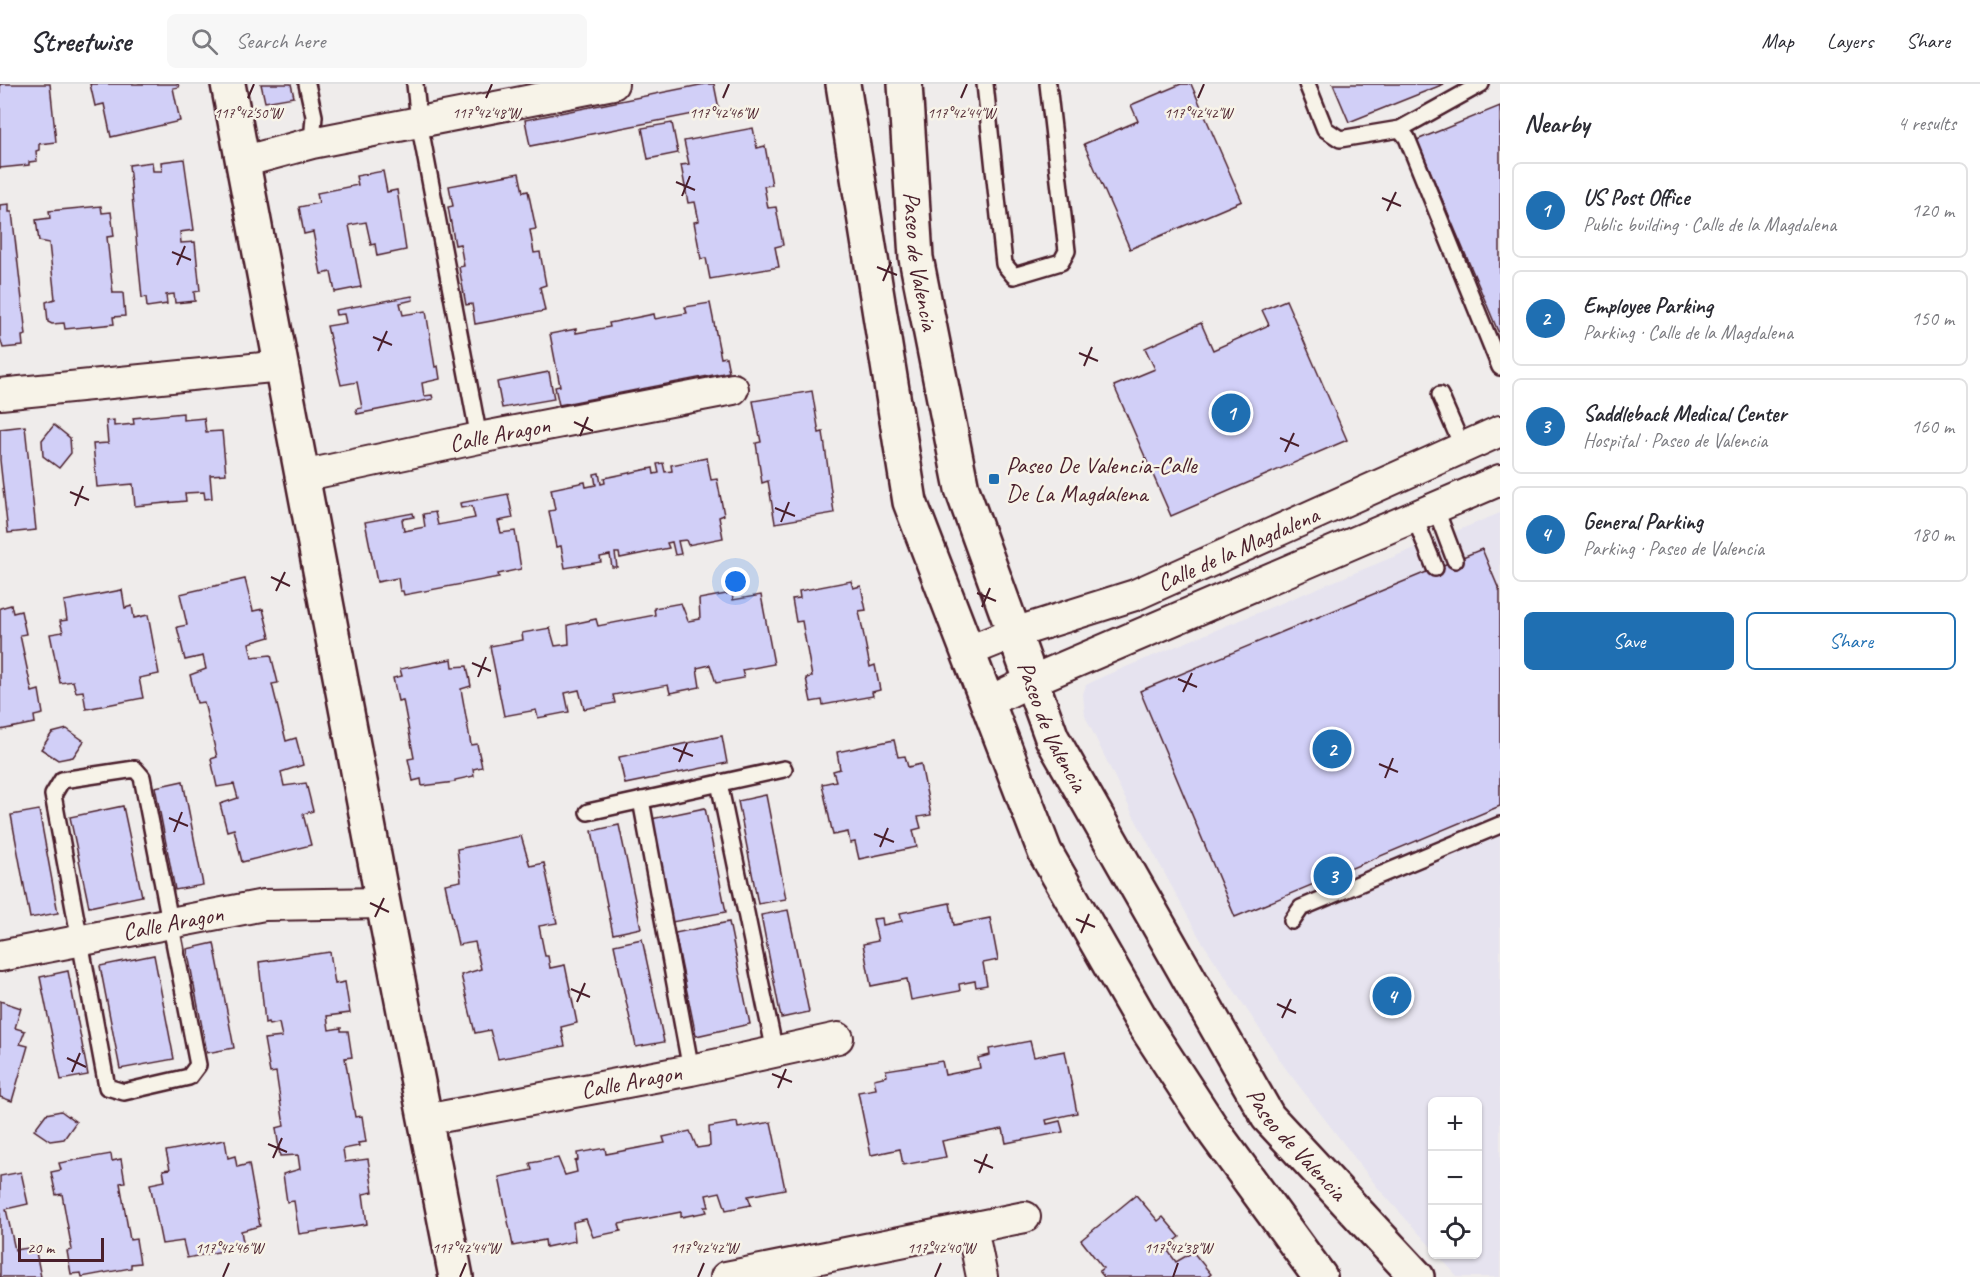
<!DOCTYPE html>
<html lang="en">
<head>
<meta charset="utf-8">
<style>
	:root { --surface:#fff; --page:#f7f7f7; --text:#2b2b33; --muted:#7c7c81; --line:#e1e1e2; --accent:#1f6fb2 }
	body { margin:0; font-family:Caveat,sans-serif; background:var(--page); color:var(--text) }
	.controls { position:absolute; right:18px; bottom:18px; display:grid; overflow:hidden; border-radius:9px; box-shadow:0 2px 4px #0004 }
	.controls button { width:54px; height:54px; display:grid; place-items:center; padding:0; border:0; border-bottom:2px solid var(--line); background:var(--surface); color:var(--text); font:30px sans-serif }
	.scale { position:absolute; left:18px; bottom:15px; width:86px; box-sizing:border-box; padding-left:6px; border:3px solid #4a1f2b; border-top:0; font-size:16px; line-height:21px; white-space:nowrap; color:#4a1f2b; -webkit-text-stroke:4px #f7f3e8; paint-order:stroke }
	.you { position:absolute; left:736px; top:498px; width:21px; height:21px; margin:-15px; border:4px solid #fff; border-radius:50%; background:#1a73e8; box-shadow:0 0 0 9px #1a73e833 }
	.badge { display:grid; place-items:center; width:39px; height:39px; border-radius:50%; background:var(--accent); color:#fff; font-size:20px; font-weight:700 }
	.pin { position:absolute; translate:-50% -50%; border:3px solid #fff; box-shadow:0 2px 6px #0006 }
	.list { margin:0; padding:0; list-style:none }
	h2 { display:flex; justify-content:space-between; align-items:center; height:78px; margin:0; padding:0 24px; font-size:26px }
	h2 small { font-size:20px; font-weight:400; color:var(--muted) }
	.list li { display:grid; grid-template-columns:39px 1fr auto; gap:18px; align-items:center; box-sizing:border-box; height:96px; margin:0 12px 12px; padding:0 12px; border:2px solid var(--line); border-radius:9px }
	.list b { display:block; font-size:22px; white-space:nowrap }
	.list p { margin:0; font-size:20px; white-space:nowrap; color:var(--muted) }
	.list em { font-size:20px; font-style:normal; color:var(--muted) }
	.actions { display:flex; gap:12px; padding:18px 24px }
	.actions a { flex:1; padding:14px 0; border:2px solid var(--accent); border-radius:9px; text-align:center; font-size:21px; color:var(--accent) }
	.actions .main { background:var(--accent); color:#fff }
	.icon { flex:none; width:33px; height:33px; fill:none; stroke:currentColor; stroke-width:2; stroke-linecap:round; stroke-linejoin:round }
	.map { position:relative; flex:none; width:1500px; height:1193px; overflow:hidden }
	header { display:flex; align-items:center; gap:36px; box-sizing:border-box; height:84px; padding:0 30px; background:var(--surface); border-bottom:2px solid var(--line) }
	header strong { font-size:28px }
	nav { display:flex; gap:33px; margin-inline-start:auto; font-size:21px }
	.search { width:420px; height:54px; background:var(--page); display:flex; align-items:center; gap:15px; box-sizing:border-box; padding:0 21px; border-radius:9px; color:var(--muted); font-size:22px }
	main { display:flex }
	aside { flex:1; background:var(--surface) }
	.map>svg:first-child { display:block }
	.built { fill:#e6e3ef }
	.building { fill:#d1cff7; stroke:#4a1f2b; stroke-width:1.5 }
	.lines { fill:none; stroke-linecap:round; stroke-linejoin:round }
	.service-casing { stroke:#4a1f2b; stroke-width:20 }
	.minor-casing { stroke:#4a1f2b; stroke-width:34 }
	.tertiary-casing { stroke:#4a1f2b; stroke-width:38 }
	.secondary-casing { stroke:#4a1f2b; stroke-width:38 }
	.service { stroke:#f7f3e8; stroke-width:15 }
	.minor { stroke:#f7f3e8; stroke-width:30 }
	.tertiary { stroke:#f7f3e8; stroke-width:33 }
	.secondary { stroke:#f7f3e8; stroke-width:33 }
	.ticks { fill:none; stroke:#4a1f2b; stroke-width:2 }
	.poi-dot { fill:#1f6fb2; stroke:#f7f3e8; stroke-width:2 }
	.labels { text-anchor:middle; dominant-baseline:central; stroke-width:5; stroke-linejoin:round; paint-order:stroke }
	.street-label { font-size:24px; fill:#4a1f2b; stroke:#f7f3e8 }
	.poi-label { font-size:24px; fill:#4a1f2b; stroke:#f7f3e8; text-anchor:start }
	.ticks-label { font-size:15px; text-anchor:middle; fill:#4a1f2b; stroke:#f7f3e8; stroke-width:5; stroke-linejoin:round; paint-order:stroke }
</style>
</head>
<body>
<header>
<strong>Streetwise</strong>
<div class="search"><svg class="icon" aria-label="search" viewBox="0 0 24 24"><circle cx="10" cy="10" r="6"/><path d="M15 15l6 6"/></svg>Search here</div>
<nav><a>Map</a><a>Layers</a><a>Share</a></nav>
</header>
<main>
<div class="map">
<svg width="1500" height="1193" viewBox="0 0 1500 1193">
	<rect width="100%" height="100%" fill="#efeceb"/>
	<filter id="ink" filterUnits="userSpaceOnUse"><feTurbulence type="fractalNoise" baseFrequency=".0167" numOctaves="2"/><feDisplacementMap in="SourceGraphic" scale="12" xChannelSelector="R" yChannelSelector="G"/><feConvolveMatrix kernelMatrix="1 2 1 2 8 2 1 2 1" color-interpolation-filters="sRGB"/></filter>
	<g filter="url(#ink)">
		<polygon class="built" points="1500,429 1500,1193 1458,1193 1438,1171 1478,1170 1478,1018 1432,1018 1432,1164 1378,1104 1286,985 1199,853 1133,731 1085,632 1083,610 1086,601 1104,592"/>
		<g class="building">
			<polygon points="0,0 50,0 56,58 39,60 39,66 36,67 37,77 29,78 29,81 0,84"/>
			<polygon points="90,0 178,0 179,3 173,4 180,37 111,53 104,20 95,22"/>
			<polygon points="261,0 291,0 294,13 265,18"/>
			<polygon points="705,0 714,0 719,25 530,62 525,36"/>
			<polygon points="1181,0 1191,0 1242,117 1130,165 1084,60 1138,37 1131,21"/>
			<polygon points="1333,0 1444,0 1349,38"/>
			<polygon points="1500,22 1500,252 1417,56"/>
			<polygon points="672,39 678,69 648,75 642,44"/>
			<polygon points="753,44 757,64 765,62 772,101 764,102 768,124 776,123 783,161 775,163 779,183 710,195 706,174 701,175 694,138 699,137 695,118 688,119 681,81 689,80 684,57"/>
			<polygon points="184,75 194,146 180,148 181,159 195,158 200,207 194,208 195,217 175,219 174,210 166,211 167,220 147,223 146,213 142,214 129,81 152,78 153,87 162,87 161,78"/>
			<polygon points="383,87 387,108 397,106 406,166 377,172 375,160 371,161 366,138 349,141 361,203 335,208 331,188 321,190 313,148 304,150 299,123 319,119 317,109 358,101 356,92"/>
			<polygon points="519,89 523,108 528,107 536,145 530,146 534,169 540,168 546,201 540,203 545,227 475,240 472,220 466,221 459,183 464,182 460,160 455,161 448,123 453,122 449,102"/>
			<polygon points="9,120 9,128 12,128 26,251 22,252 23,262 3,264 0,254 0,121"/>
			<polygon points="101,122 102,129 111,128 114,152 107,153 113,209 123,209 125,232 113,233 114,240 65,245 64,239 52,240 48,238 46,218 55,215 49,159 39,157 36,136 50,134 49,127"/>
			<polygon points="412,212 413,216 400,219 403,231 426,227 435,283 438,282 440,295 422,299 424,312 432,311 433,315 357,330 356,325 362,324 357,298 341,301 327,242 346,239 344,230 336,231 335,226"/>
			<polygon points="1286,216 1347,356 1171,432 1114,302 1155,285 1145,264 1201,239 1213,266 1269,241 1262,226"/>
			<polygon points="710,219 721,274 726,273 729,288 559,321 555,303 560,302 550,250 576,245 576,249 610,243 609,239 654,230 655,235 687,229 685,223"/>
			<polygon points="549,288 554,315 502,324 497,298"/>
			<polygon points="812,307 819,349 823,348 834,429 775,439 768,397 762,399 756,359 761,358 753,317"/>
			<polygon points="183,329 183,336 204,334 206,348 222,347 226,390 210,391 212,414 205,415 204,408 185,409 186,417 135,422 133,400 97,403 93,360 108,359 106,337 114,336 114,342 134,340 133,334"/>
			<polygon points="54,341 70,354 71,369 59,384 43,372 42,356"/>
			<polygon points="25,342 36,446 8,449 0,376 0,345"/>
			<polygon points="707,374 711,396 717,395 724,431 719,433 723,454 688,461 686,456 678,457 681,470 675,471 672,458 667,459 669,464 620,474 619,469 615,469 617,483 612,483 610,471 600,473 601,478 565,484 561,462 556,463 549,427 555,426 551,405 585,398 586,403 596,401 594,390 599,389 601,400 605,399 604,394 653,384 654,390 659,389 657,380 663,379 665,388 672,387 671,381"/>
			<polygon points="508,410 513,434 498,437 501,449 515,447 521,485 498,490 499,493 404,511 403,507 400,507 398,494 377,498 365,438 413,429 414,433 402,435 404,447 425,443 423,430 435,428 438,441 475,434 472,422 461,424 460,419"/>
			<polygon points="1482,465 1500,508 1500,722 1235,833 1140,607"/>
			<polygon points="245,495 253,527 263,525 270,553 249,559 252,573 271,571 278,599 272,600 286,657 296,654 303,681 281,688 284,702 306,699 313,727 303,730 311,761 242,778 234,745 227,747 220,720 238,714 234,700 217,703 211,675 217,673 204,618 197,619 190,591 206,585 203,572 185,576 177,543 187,541 180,510"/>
			<polygon points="851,497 853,504 861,502 866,526 859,527 870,583 875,581 880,606 872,608 873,612 823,621 822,616 811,618 806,594 812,593 802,537 796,538 792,515 800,514 799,507"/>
			<polygon points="122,506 125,524 132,522 134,534 148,531 159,590 139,594 143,614 86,625 83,607 76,608 73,597 60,599 50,550 63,548 60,537 67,536 64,517"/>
			<polygon points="732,509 733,516 761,511 774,580 742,586 744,594 716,599 710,581 697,584 700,603 670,609 668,601 613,611 615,619 584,625 579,606 565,609 569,628 538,634 536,626 504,632 490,562 523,556 522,549 550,544 555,562 569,560 568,541 596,535 598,542 655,531 654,524 681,519 688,537 700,535 699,515"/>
			<polygon points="11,521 13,529 21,527 26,550 20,551 32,608 39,606 43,630 34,632 35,639 0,646 0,524"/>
			<polygon points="452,575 453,583 467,582 471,602 461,605 471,661 477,660 482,683 473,685 474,692 455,696 455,698 422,702 421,695 413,697 408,675 414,674 403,616 398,617 393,594 402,592 400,585"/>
			<polygon points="67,645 84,657 73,673 58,676 41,665 52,649"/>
			<polygon points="722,652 727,679 625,700 619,673"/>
			<polygon points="894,656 898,673 905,672 908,683 921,680 931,731 918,733 921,744 913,746 917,763 859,775 855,758 850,759 848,748 833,751 822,700 836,697 833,687 840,685 837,668"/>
			<polygon points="183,697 203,801 175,806 155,703"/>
			<polygon points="766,711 786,815 758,820 738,717"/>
			<polygon points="123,722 142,812 89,823 70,733"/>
			<polygon points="705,724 726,828 672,838 651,735"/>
			<polygon points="39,726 58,829 30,834 11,731"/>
			<polygon points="619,741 641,844 613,850 592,747"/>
			<polygon points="521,752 530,782 544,779 557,839 539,842 545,872 548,872 550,884 565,881 577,939 561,943 565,962 498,975 490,946 475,949 461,891 481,885 475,858 458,861 445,800 461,797 457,765"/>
			<polygon points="950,819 954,841 990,834 998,876 983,879 987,901 976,903 975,897 959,900 960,907 911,916 907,895 871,902 863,860 878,857 873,835 882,834 883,841 902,837 900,829"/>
			<polygon points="788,826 809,928 781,934 761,831"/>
			<polygon points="729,838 750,940 696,952 675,849"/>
			<polygon points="642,855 664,958 636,963 614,861"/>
			<polygon points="214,859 234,964 207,969 187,865"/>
			<polygon points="330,868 335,900 345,898 350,929 327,932 329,946 341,944 341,947 348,947 352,973 345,974 355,1033 362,1032 366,1058 358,1059 359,1062 343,1065 345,1078 368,1075 373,1108 363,1110 367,1140 299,1150 294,1117 287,1118 283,1090 300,1085 298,1071 280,1072 276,1044 284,1042 276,988 270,989 264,955 282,953 279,939 269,941 268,938 265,939 259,878"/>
			<polygon points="154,871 174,975 120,985 100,882"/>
			<polygon points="68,887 88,991 61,996 40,893"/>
			<polygon points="0,917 21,924 15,944 25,947 20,960 28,962 12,1017 0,1013"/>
			<polygon points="1030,957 1034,973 1065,967 1077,1029 1046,1036 1047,1040 1060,1037 1063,1048 1006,1059 1003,1045 942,1057 946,1073 903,1081 900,1065 871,1071 858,1008 876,1005 874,995 887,992 886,986 942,977 945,991 980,984 978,974 990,971 989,965"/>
			<polygon points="61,1027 76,1038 64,1055 50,1057 34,1046 46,1030"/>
			<polygon points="737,1038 738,1044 771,1038 785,1105 748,1112 751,1121 726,1126 720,1108 706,1111 709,1123 705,1123 707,1128 681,1133 681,1128 619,1140 621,1147 593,1153 586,1135 573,1138 575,1157 546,1163 545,1156 513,1162 499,1093 532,1086 530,1079 558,1074 565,1091 577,1088 575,1077 578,1076 577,1069 605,1064 606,1070 665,1059 663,1053 690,1047 697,1064 710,1062 709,1043"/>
			<polygon points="225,1056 228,1074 235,1072 237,1083 249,1080 260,1142 241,1147 244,1163 187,1174 183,1157 162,1160 150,1100 165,1097 163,1086 170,1085 166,1067"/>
			<polygon points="111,1070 112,1077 121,1075 125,1098 120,1099 130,1156 136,1155 140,1179 131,1180 131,1184 82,1193 81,1189 71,1190 67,1167 72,1166 62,1110 56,1111 51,1088 61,1086 59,1079"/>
			<polygon points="21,1088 28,1120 6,1125 15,1166 35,1163 41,1193 0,1193 0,1092"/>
			<polygon points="1136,1111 1158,1137 1163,1133 1180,1153 1175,1157 1177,1160 1168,1167 1176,1178 1193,1168 1211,1190 1207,1193 1104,1193 1099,1187 1103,1184 1081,1156"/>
		</g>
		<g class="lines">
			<g class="service-casing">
				<g id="service">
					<polyline points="307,0 314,32 312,59"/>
					<polyline points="415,0 419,38 479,354"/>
					<polyline points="985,0 1004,180 1014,192 1061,178 1067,167 1048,0"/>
					<polyline points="1307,0 1325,45 1340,55 1400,45 1481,0"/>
					<polyline points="1400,45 1407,54 1500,283"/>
					<polyline points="1440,311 1463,364"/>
					<polyline points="1435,423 1455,476"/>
					<polyline points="1414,432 1435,484"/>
					<polygon points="135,685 142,693 198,981 189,993 124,1008 107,1003 53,711 62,696"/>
					<polyline points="719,699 775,968"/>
					<polyline points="641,716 691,986"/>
					<polyline points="588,728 784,685"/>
					<polyline points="1292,837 1301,824 1500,741"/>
				</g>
			</g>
			<g class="minor-casing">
				<g id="minor">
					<polyline points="242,78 312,59 613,0"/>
					<polyline points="0,310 282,282"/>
					<path id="s1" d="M302,392l177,-38 254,-49"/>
					<path id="s2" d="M969,567l45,-18 121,-38 365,-164"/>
					<polyline points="988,618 1031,597 1500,396"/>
					<path id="s3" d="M0,872l264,-51 119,-2"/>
					<path id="s4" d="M425,1036l266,-50 147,-32"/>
					<polyline points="972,1144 982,1193"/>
					<polyline points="726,1193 1025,1133"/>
				</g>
			</g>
			<g class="tertiary-casing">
				<polyline id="tertiary" points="228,0 383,819 456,1193"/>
			</g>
			<g class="secondary-casing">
				<g id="secondary">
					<polyline points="843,0 910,418 1045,768 1142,937 1215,1049 1320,1193"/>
					<path id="s5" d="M905,0l11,174 46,231 90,249 216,379 149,160"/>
				</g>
			</g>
			<use href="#service" class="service"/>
			<use href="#minor" class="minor"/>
			<use href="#tertiary" class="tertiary"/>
			<use href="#secondary" class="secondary"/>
		</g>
	</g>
	<path class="ticks" d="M248,14l6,-14M486,14l6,-14M723,14l6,-14M961,14l6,-14M1198,14l6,-14M676,98l19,8M682,112l8,-20M1382,114l19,8M1387,127l9,-19M172,168l19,8M177,181l8,-19M877,183l20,8M883,197l8,-19M373,253l19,8M378,267l9,-20M1079,269l19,8M1084,282l8,-19M574,338l19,9M580,352l8,-19M1280,354l19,8M1285,368l9,-19M70,408l19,8M75,422l8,-20M775,424l20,8M781,438l8,-20M271,493l19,9M276,507l9,-19M977,509l19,8M982,523l8,-19M472,579l19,8M478,593l8,-20M1178,595l19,8M1183,608l9,-19M673,664l20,8M679,678l8,-19M1379,680l19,8M1385,694l8,-20M169,734l19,8M174,748l8,-20M874,750l20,8M880,763l8,-19M370,819l19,9M375,833l9,-19M1076,835l19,8M1081,849l8,-19M571,905l19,8M577,918l8,-19M1277,920l19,9M1282,934l9,-19M67,974l19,9M72,988l8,-19M772,990l20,8M778,1004l8,-19M268,1060l19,8M273,1074l9,-20M974,1076l19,8M979,1089l8,-19M223,1193l6,-14M460,1193l6,-14M698,1193l6,-14M935,1193l6,-14M1173,1193l5,-14"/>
	<rect class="poi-dot" x="988" y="389" width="12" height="12" rx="3"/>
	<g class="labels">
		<g class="street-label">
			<text stroke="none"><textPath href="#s5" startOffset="178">Paseo de Valencia</textPath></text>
			<text stroke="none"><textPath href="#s1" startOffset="202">Calle Aragon</textPath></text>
			<text stroke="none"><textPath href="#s2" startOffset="288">Calle de la Magdalena</textPath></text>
			<text stroke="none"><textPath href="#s5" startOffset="664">Paseo de Valencia</textPath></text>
			<text stroke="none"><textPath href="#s3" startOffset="176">Calle Aragon</textPath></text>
			<text stroke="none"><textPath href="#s4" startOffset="210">Calle Aragon</textPath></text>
			<text stroke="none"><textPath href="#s5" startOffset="1150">Paseo de Valencia</textPath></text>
		</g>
		<g class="poi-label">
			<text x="1006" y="381">Paseo De Valencia-Calle<tspan x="1006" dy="28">De La Magdalena</tspan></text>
		</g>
	</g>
	<g class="ticks-label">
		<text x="248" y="34">117°42'50"W</text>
		<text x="486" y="34">117°42'48"W</text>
		<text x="723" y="34">117°42'46"W</text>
		<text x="961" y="34">117°42'44"W</text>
		<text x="1198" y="34">117°42'42"W</text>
		<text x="229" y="1169">117°42'46"W</text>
		<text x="466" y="1169">117°42'44"W</text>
		<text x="704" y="1169">117°42'42"W</text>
		<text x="941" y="1169">117°42'40"W</text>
		<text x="1178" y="1169">117°42'38"W</text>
	</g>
</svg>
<div class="controls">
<button>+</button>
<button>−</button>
<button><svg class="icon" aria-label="locate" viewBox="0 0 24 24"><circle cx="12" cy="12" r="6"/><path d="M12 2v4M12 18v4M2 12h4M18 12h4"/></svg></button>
</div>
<div class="scale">20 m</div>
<div class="you"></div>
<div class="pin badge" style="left:1231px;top:329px">1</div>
<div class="pin badge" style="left:1332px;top:665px">2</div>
<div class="pin badge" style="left:1333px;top:792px">3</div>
<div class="pin badge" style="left:1392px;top:912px">4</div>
</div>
<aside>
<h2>Nearby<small>4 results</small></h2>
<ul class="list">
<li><span class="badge">1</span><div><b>US Post Office</b><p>Public building · Calle de la Magdalena</p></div><em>120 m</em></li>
<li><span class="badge">2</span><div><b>Employee Parking</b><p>Parking · Calle de la Magdalena</p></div><em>150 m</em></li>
<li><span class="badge">3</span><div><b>Saddleback Medical Center</b><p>Hospital · Paseo de Valencia</p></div><em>160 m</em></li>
<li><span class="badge">4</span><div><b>General Parking</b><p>Parking · Paseo de Valencia</p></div><em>180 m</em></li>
</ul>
<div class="actions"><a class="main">Save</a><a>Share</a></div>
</aside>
</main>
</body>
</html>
